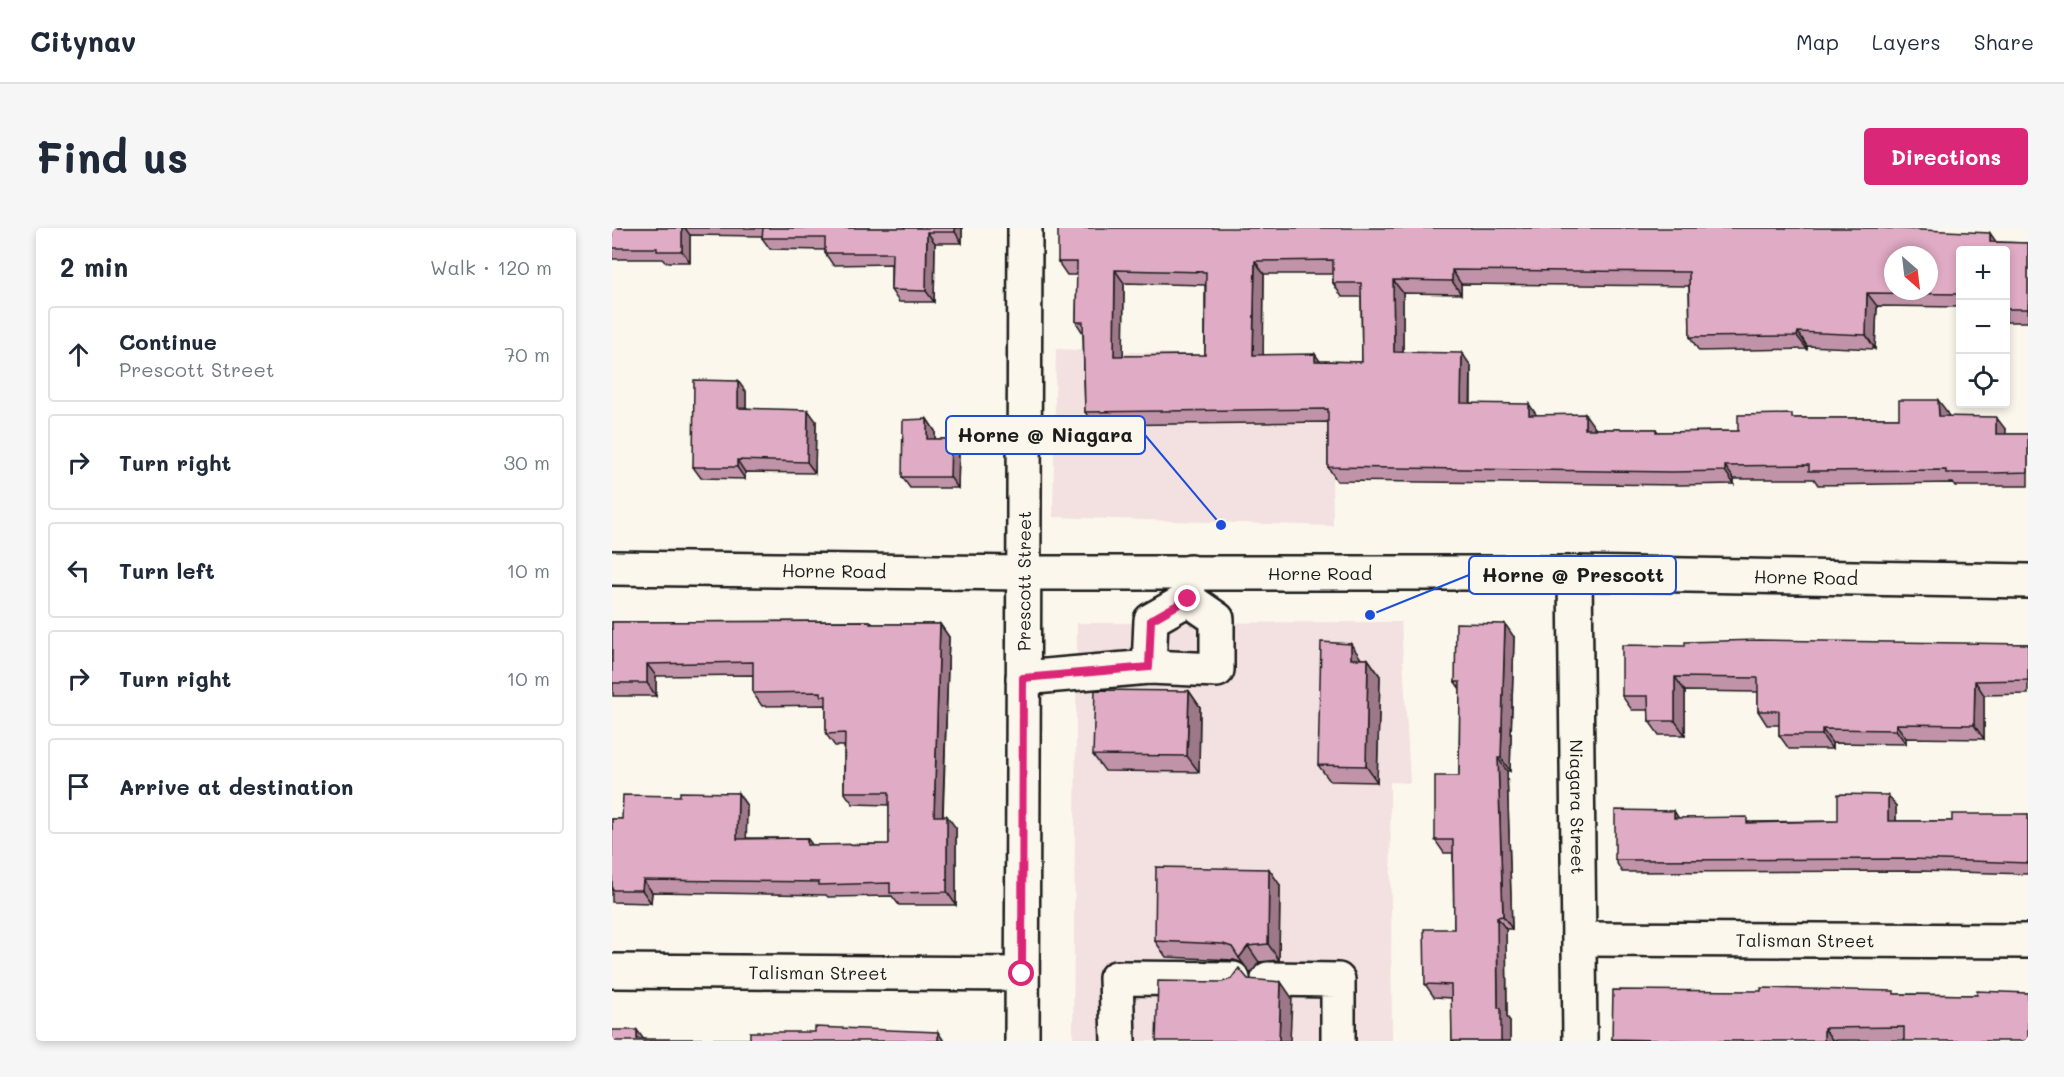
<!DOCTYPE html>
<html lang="en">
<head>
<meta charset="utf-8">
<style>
	:root { --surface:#fff; --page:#f6f6f7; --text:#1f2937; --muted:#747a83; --line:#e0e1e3; --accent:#db2777 }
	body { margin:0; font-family:Mali,sans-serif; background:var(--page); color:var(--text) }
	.controls { position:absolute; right:18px; top:18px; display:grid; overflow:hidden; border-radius:6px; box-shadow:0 3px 9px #0003 }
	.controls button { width:54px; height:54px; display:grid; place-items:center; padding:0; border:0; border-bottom:2px solid var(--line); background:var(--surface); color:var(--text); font:30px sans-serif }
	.compass { position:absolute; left:1272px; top:18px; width:54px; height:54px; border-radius:50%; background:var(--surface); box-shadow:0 3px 9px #0003; rotate:152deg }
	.stop { position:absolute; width:18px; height:18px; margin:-14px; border:4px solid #db2777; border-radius:50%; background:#fff }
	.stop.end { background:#db2777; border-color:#fff; box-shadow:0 2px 6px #0008 }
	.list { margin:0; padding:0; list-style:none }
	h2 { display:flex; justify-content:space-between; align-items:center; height:78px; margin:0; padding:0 24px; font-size:26px }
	h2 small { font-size:20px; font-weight:400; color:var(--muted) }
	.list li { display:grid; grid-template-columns:39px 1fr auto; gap:18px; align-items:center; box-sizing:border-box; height:96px; margin:0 12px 12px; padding:0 12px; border:2px solid var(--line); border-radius:6px }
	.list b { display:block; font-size:22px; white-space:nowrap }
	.list p { margin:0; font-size:20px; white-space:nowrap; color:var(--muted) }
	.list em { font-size:20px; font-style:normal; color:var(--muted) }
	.icon { flex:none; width:33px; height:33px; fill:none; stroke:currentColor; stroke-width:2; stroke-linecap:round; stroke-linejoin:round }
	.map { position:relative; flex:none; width:1416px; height:813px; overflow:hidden; border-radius:6px }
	header { display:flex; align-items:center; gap:36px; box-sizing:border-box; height:84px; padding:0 30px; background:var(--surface); border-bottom:2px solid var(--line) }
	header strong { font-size:28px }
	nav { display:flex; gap:33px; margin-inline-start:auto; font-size:21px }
	.intro { display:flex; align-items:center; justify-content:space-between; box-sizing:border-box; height:144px; padding:0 36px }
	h1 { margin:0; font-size:42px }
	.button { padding:15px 27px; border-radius:6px; background:var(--accent); color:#fff; font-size:21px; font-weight:700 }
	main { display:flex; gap:36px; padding:0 36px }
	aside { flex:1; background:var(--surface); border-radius:6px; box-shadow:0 3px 9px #0003 }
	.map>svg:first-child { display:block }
	.built { fill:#f3e0e0 }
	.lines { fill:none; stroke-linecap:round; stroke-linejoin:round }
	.minor-casing { stroke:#1c1c1c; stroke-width:38 }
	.major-casing { stroke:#1c1c1c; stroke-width:38 }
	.minor { stroke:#fbf7ec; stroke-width:33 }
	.major { stroke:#fbf7ec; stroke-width:33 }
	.wall { fill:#c193a9; stroke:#1c1c1c; stroke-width:1.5; fill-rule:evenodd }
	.shaded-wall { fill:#9d7889; stroke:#1c1c1c; stroke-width:1.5 }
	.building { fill:#e0abc4; stroke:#1c1c1c; stroke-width:1.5; fill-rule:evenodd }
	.route { stroke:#db2777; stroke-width:8 }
	.labels { text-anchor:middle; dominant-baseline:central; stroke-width:4.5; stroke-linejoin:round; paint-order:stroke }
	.street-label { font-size:18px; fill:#1c1c1c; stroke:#fbf7ec }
	.leader { fill:none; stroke:#1d4ed8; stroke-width:2 }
	.callout-dot { fill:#1d4ed8; stroke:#fbf7ec; stroke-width:2 }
	.callout { fill:#fbf7ec; stroke:#1d4ed8; stroke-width:2 }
	.callout-label { font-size:20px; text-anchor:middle; font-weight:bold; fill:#1c1c1c }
</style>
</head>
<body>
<header>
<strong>Citynav</strong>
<nav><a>Map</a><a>Layers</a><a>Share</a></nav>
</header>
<div class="intro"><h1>Find us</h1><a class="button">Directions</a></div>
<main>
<aside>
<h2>2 min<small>Walk · 120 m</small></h2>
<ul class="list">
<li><svg class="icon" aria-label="ahead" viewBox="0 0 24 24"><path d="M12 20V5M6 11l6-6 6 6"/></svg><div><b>Continue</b><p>Prescott Street</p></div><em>70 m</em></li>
<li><svg class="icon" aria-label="right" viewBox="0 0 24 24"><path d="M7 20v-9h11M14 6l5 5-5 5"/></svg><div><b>Turn right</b></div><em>30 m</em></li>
<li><svg class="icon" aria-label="left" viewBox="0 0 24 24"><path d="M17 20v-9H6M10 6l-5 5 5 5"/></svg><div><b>Turn left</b></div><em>10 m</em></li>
<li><svg class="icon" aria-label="right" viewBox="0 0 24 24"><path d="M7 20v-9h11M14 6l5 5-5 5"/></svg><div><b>Turn right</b></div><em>10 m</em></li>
<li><svg class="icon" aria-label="arrive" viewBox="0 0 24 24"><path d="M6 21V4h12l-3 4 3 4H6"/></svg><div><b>Arrive at destination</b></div></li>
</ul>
</aside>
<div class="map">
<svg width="1416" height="813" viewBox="0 0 1416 813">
	<rect width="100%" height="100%" fill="#fbf7ec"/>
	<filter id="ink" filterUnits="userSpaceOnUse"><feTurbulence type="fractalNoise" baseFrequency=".0167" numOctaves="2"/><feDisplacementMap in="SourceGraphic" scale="12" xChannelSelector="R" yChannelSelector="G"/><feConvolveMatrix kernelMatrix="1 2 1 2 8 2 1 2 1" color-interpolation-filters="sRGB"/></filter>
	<g filter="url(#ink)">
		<g class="built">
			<polygon points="444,121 718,132 721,298 441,289"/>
			<polygon points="789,394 798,555 778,554 780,813 461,813 465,395"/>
		</g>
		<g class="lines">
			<g class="minor-casing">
				<g id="minor">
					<path id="s1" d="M963,345l5,468"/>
					<polyline points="537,439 539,392 576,371"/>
					<polyline points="411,450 537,439 605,442 605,391 576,371 578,344"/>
					<path id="s2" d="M969,711l447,2"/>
					<path id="s3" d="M0,743l410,3"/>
					<polyline points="656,751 726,752 726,813"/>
					<path id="s4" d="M410,813l3,-813"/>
					<polyline points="506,813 504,750 621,751"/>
				</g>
			</g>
			<g class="major-casing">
				<g id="major">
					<path id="s5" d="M0,340l412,5h551l453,8"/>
				</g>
			</g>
			<use href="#minor" class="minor"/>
			<use href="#major" class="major"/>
		</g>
		<g class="wall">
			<polygon points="0,0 350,0 350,15 323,15 322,74 287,74 279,62 279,36 221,37 213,25 213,22 158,21 150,10 150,8 78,7 78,34 53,34 50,31 0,31"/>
			<path d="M1384,14l32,1v79h-22v-72h-46v57l-83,-1 -2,43 -68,-3v3l-108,2 -9,-14 -1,-51 -228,-2v10l-58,-1v59l68,14v37l66,12 58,13v1h61l2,3 80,-1 56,-13h105l49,-5v3l58,14 -1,4h23v52h-73l-2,-3 -135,2 -4,-6h-80v5l-53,1 -344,-4 -9,-14v-45l-234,3 -9,-13 -2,-79 -7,-11 1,-47h-10l-9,-13zM652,46h69v9l9,14h19l1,65 -42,-1 -57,-6zM512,55l81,2v70l-82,1z"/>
			<polygon points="134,164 134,180 204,193 203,245 133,244 133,251 89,250 81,239"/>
			<polygon points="315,191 323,203 323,211 339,211 347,222 346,260 298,260 290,249"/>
			<polygon points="258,393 261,396 328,396 337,409 331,588 344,600 344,677 287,677 280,668 216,669 214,667 40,664 39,675 0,674 0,591 10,591 68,568 126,565 135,578 134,610 195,610 200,617 277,616 277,577 241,576 232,564 232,518 223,518 214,506 214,477 150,478 141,465 141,447 44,448 44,468 1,468 0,394"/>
			<polygon points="902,409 898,543 895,543 900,701 894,701 895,789 898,793 898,813 840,813 840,770 822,769 813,756 842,701 841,625 832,625 823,612 847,548 848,461 843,454"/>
			<polygon points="1416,416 1416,466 1372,467 1372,511 1294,510 1294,516 1220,515 1220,521 1177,521 1167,507 1167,497 1155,497 1146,483 1146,464 1073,463 1073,507 1047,507 1037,493 1037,482 1020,482 1010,468 1073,418"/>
			<polygon points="750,431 756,431 768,448 765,554 718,553 706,537"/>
			<polygon points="577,463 588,479 587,544 493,543 481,527"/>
			<polygon points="1284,578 1284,593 1340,593 1416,586 1416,646 1307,643 1010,644 1003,632 1062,583 1066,590 1139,594 1226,593"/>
			<polygon points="668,657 667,732 647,734 639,746 631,735 622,732 554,729 543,713"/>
			<polygon points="1416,765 1292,812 1002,813 1000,811 1284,766 1365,767"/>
		</g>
		<g class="shaded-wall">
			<polygon points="70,0 73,0 78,7 78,34 70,23"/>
			<polygon points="343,0 350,0 350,15 343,4"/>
			<polygon points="315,4 323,15 322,74 314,63"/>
			<polygon points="1378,5 1387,18 1378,14"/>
			<polygon points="643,33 652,46 651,140 641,127"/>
			<polygon points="503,42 512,55 511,141 502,128"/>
			<polygon points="840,42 849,56 849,66 840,53"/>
			<polygon points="781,52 791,65 791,137 782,124"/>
			<polygon points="1255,65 1265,78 1263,121 1254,107"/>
			<polygon points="1186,104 1195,118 1195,121 1185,108"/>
			<polygon points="850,125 859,138 858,188 849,175"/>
			<polygon points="703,126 712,139 703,133"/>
			<polygon points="126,153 134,164 134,191 126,180"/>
			<polygon points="1326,172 1336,185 1336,201 1327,188"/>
			<polygon points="917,176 926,189 917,187"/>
			<polygon points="196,182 204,193 203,245 195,234"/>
			<polygon points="973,186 983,200 983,215 973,201"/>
			<polygon points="1384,189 1394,202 1393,219 1384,206"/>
			<polygon points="315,191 323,203 323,222 315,211"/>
			<polygon points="339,211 347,222 346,260 338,249"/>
			<polygon points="125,232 133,244 133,251 125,239"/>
			<polygon points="1113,238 1122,251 1122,256 1113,243"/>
			<polygon points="328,396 337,409 330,601 322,588"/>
			<polygon points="893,396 902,409 898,543 889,530"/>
			<polygon points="739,416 750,432 739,431"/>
			<polygon points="756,431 768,448 765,554 754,538"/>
			<polygon points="35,436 44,448 44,468 35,455"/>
			<polygon points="1063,449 1073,463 1073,507 1063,493"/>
			<polygon points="1363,453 1372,467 1372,511 1362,497"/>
			<polygon points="577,463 588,479 587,544 575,528"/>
			<polygon points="1284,496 1294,510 1294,516 1284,502"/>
			<polygon points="1210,501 1220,515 1220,521 1210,507"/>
			<polygon points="886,530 895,543 900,701 891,688"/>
			<polygon points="126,565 135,578 134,623 125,611"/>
			<polygon points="1276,567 1284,578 1284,604 1276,593"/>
			<polygon points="1062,583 1069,594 1062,590"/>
			<polygon points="335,588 344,600 344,677 335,664"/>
			<polygon points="195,610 204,622 195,617"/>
			<polygon points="657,641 668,657 667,732 656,716"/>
			<polygon points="31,652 40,664 39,675 30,662"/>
			<polygon points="885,689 894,701 895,789 898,793 898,813 889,813 886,780"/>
			<polygon points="636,718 647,734 639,746 627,730"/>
			<polygon points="669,754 680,770 678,813 667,813"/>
			<polygon points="1212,800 1221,813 1212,813"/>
			<polygon points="25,802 33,813 25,811"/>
			<polygon points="326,804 332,813 326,813"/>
		</g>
		<g class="building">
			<polygon points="0,0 70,0 70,23 45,23 45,20 0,20"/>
			<polygon points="151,0 343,0 343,4 315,4 314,63 279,62 280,25 213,25 213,10 150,10"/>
			<path d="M446,0h820l112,5v9l38,1v66h-22v-59h-46v44l-93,-1 -1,42 -68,-3 -1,4 -107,1 -1,-65 -237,-2v11l-59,-1 1,72 68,1 -1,50 68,1v11l56,-1v15h71v3l82,-1v-16l54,-1v4h107v-18h39l1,16 57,1v17h32v38l-33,1h-49v-3l-137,1v-6l-84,1v5l-53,1 -344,-5v-58l-243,3 -2,-90h-7l1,-60h-19zM1281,27h36v36h-36zM721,32v23h28l1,79 -47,-1v-7l-62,1 2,-94zM503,42l91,2 -1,83 -91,1z"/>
			<polygon points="82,152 126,153 126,180 196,182 195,234 125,232 125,239 81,239"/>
			<polygon points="315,191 315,211 339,211 338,249 290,249 291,192"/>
			<polygon points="258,393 258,396 328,396 322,588 335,588 335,664 278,665 278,655 207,657 207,654 31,652 30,662 0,662 0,591 10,591 11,567 68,568 68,564 126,565 125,611 195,610 195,617 277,616 277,564 232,564 233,505 214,506 214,468 209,468 209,464 141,465 141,434 35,436 35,455 0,455 0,394"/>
			<polygon points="844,395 893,396 889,530 886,530 891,688 885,689 886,780 889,780 889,813 840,813 839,757 813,756 812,701 842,701 841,612 823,612 823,548 847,548 848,454 843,454"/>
			<polygon points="1147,412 1416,416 1416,452 1363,453 1362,497 1284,496 1284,502 1210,501 1210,507 1167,507 1167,483 1146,483 1146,450 1063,449 1063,493 1037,493 1036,468 1010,468 1010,417 1073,418 1073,414"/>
			<polygon points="709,414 739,416 739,431 756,431 754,538 706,537"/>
			<polygon points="483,462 577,463 575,528 481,527"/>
			<polygon points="1226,566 1276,567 1276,593 1340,593 1340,586 1416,586 1416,635 1300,631 1003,632 1003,582 1062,583 1062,590 1135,589 1135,595 1226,593"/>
			<polygon points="544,639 657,641 656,716 636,718 627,730 620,719 611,716 543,713"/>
			<polygon points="627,740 636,751 669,754 667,813 544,813 546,753 610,754 619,751"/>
			<polygon points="1149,760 1282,763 1282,766 1365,767 1365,763 1416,765 1416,813 1292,813 1292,799 1212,800 1212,813 1093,813 1000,811 1001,762 1149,763"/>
			<polygon points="203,799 326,804 326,813 0,813 0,802 25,802 25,811 138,811 138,804 203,804"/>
		</g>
	</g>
	<g class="lines" filter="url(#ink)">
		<polyline class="route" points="410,746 411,450 537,439 539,392 576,371"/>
	</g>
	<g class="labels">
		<g class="street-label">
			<text stroke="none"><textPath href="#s5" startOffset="222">Horne Road</textPath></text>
			<text stroke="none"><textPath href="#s5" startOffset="708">Horne Road</textPath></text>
			<text stroke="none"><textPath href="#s5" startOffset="1194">Horne Road</textPath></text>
			<text stroke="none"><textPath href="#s4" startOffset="460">Prescott Street</textPath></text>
			<text stroke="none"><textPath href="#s1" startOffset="234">Niagara Street</textPath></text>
			<text stroke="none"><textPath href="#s2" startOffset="224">Talisman Street</textPath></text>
			<text stroke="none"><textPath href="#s3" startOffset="206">Talisman Street</textPath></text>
		</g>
	</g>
	<path class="leader" d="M609 297L533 207M758 387L857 347"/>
	<g class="callout-dot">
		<circle cx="609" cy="297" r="6"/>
		<circle cx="758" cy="387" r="6"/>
	</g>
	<g class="callout">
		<rect x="334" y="188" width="199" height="38" rx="6"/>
		<rect x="857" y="328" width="207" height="38" rx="6"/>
	</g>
	<g class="callout-label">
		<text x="433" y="214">Horne @ Niagara</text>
		<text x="961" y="354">Horne @ Prescott</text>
	</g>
</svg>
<div class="controls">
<button>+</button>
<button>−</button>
<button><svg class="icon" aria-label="locate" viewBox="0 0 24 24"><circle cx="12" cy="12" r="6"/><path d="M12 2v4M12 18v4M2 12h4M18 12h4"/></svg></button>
</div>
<svg class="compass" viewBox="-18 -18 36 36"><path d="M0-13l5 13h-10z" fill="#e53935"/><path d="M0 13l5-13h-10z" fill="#747a83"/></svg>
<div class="stop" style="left:410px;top:746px"></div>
<div class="stop end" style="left:576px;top:371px"></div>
</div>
</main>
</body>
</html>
